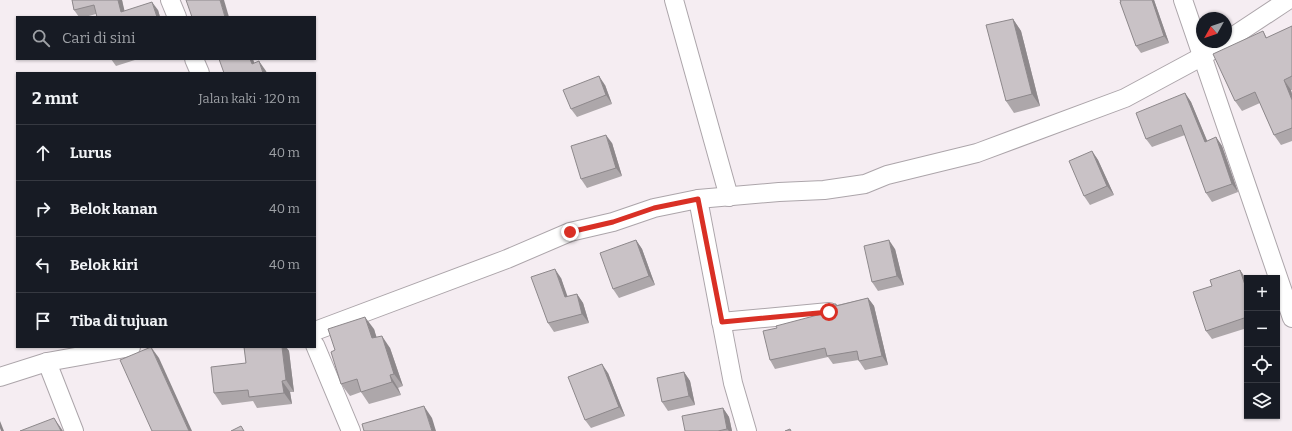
<!DOCTYPE html>
<html lang="id">
<head>
<meta charset="utf-8">
<style>
	:root { --surface:#171b24; --page:#20242c; --text:#f1f3f6; --muted:#9ea1a6; --line:#363941 }
	body { margin:0; font-family:Bitter,serif; background:var(--page); color:var(--text) }
	.controls { position:absolute; right:12px; bottom:12px; display:grid; overflow:hidden; border-radius:0px; box-shadow:0 1px 3px #0004 }
	.controls button { width:36px; height:36px; display:grid; place-items:center; padding:0; border:0; border-bottom:1px solid var(--line); background:var(--surface); color:var(--text); font:20px sans-serif }
	.compass { position:absolute; left:1196px; top:12px; width:36px; height:36px; border-radius:50%; background:var(--surface); box-shadow:0 1px 3px #0004; rotate:230deg }
	.stop { position:absolute; width:12px; height:12px; margin:-9px; border:3px solid #d93025; border-radius:50%; background:#fff }
	.stop.end { background:#d93025; border-color:#fff; box-shadow:0 1px 4px #0008 }
	.list { margin:0; padding:0; list-style:none }
	h2 { display:flex; justify-content:space-between; align-items:center; height:52px; margin:0; padding:0 16px; font-size:17px }
	h2 small { font-size:13px; font-weight:400; color:var(--muted) }
	.list li { display:grid; grid-template-columns:26px 1fr auto; gap:12px; align-items:center; box-sizing:border-box; height:56px; padding:0 16px; border-top:1px solid var(--line) }
	.list b { display:block; font-size:15px; white-space:nowrap }
	.list em { font-size:13px; font-style:normal; color:var(--muted) }
	.icon { flex:none; width:22px; height:22px; fill:none; stroke:currentColor; stroke-width:2; stroke-linecap:round; stroke-linejoin:round }
	.map { position:relative; flex:none; width:1292px; height:431px; overflow:hidden }
	.search { position:absolute; background:var(--surface); box-shadow:0 1px 3px #0004; left:16px; top:16px; width:300px; height:44px; display:flex; align-items:center; gap:10px; box-sizing:border-box; padding:0 14px; border-radius:0px; color:var(--muted); font-size:15px }
	.panel { position:absolute; background:var(--surface); box-shadow:0 1px 3px #0004; left:16px; top:72px; width:300px; height:276px; border-radius:0px }
	.map>svg:first-child { display:block }
	.lines { fill:none; stroke-linecap:round; stroke-linejoin:round }
	.street-casing { stroke:#aca5aa; stroke-width:20 }
	.street { stroke:#fff; stroke-width:18 }
	.wall { fill:#ada7aa }
	.shaded-wall { fill:#8d888b }
	.building { fill:#c9c2c6; stroke:#8d888b }
	.route { stroke:#d93025; stroke-width:5 }
</style>
</head>
<body>
<div class="map">
<svg width="1292" height="431" viewBox="0 0 1292 431">
	<rect width="100%" height="100%" fill="#f5edf2"/>
	<g class="lines">
		<g class="street-casing">
			<g id="street">
				<polyline points="170,0 177,17"/>
				<polyline points="674,0 729,197"/>
				<polyline points="1183,0 1292,318"/>
				<polyline points="1226,41 1288,0"/>
				<polyline points="194,59 200,73"/>
				<polyline points="698,199 733,383 747,431"/>
				<polyline points="721,322 829,312"/>
				<polyline points="315,331 507,259 570,232 613,222 654,208 698,199 779,192 824,190 865,184 887,175 977,153 1125,98 1203,56 1224,42"/>
				<polyline points="315,345 351,431"/>
				<polyline points="47,362 74,431"/>
				<polyline points="0,377 47,362 131,347"/>
			</g>
		</g>
		<use href="#street" class="street"/>
	</g>
	<g class="wall">
		<polygon points="72,0 122,0 124,11 158,10 160,17 97,17 96,14 85,17 79,17 74,10"/>
		<polygon points="1120,0 1154,0 1169,43 1141,53 1136,46"/>
		<polygon points="1013,19 1021,31 1040,106 1014,113 1006,101"/>
		<polygon points="1292,26 1292,90 1291,90 1292,94 1292,141 1281,145 1274,135 1260,103 1242,111 1235,101 1263,31 1267,38"/>
		<polygon points="111,59 138,59 116,66"/>
		<polygon points="605,85 612,104 577,117 571,109"/>
		<polygon points="1185,93 1191,102 1207,141 1216,137 1222,146 1238,192 1212,202 1206,193 1185,135 1152,147 1146,139"/>
		<polygon points="612,143 622,176 587,188 581,179"/>
		<polygon points="1092,151 1098,160 1114,195 1090,205 1084,196"/>
		<polygon points="636,240 642,249 655,285 619,298 613,289"/>
		<polygon points="895,249 904,285 878,291 872,282"/>
		<polygon points="1240,270 1246,279 1247,281 1247,328 1212,339 1206,331 1212,286"/>
		<polygon points="561,278 567,297 577,294 583,303 589,323 554,332 548,323"/>
		<polygon points="868,298 874,306 888,365 865,370 859,361 859,360 833,364 828,357 775,369 770,360 777,328 829,312 836,304 837,305"/>
		<polygon points="374,329 376,337 390,348 403,386 398,388 401,395 369,404 361,392 350,396 341,384 335,350"/>
		<polygon points="244,347 286,347 289,351 294,392 290,392 292,404 257,408 253,401 222,405 214,393 246,363"/>
		<polygon points="684,372 690,381 695,405 668,411 662,402"/>
		<polygon points="608,373 625,416 591,428 585,420"/>
		<polygon points="723,408 729,417 732,431 685,431"/>
	</g>
	<g class="shaded-wall">
		<polygon points="118,0 122,0 126,17 121,12"/>
		<polygon points="220,0 224,0 229,17 225,17"/>
		<polygon points="1152,0 1154,0 1169,43 1164,36"/>
		<polygon points="152,2 158,10 160,17 157,17"/>
		<polygon points="1013,19 1021,31 1040,106 1032,94"/>
		<polygon points="250,59 253,59 258,73 252,64"/>
		<polygon points="259,61 266,71 267,73 263,73"/>
		<polygon points="599,76 605,85 612,104 606,95"/>
		<polygon points="1284,80 1291,90 1292,94 1292,100"/>
		<polygon points="1185,93 1191,102 1211,150 1205,142"/>
		<polygon points="606,135 612,143 622,176 616,168"/>
		<polygon points="1216,137 1222,146 1238,192 1232,184"/>
		<polygon points="1092,151 1098,160 1114,195 1107,186"/>
		<polygon points="636,240 642,249 655,285 649,276"/>
		<polygon points="889,240 895,249 904,285 897,276"/>
		<polygon points="555,269 561,278 571,306 565,297"/>
		<polygon points="1240,270 1246,279 1247,281 1247,291"/>
		<polygon points="577,294 583,303 589,323 582,314"/>
		<polygon points="868,298 874,306 888,365 882,356"/>
		<polygon points="365,317 374,329 381,351 372,338"/>
		<polygon points="382,336 390,348 403,386 394,374"/>
		<polygon points="151,347 159,358 192,431 189,431"/>
		<polygon points="282,347 286,347 289,351 294,392 286,380"/>
		<polygon points="602,364 608,373 625,416 619,407"/>
		<polygon points="684,372 690,381 695,405 689,396"/>
		<polygon points="390,375 398,388 401,395 392,382"/>
		<polygon points="282,381 290,392 292,404 284,393"/>
		<polygon points="424,406 432,418 436,431 432,431"/>
		<polygon points="723,408 729,417 732,431 729,431 727,429"/>
		<polygon points="54,418 63,431 61,431"/>
		<polygon points="0,421 4,431 1,431 0,428"/>
	</g>
	<g class="building">
		<polygon points="72,0 118,0 121,12 152,2 157,17 97,17 94,5 74,10"/>
		<polygon points="186,0 220,0 225,17 192,17"/>
		<polygon points="1120,0 1152,0 1164,36 1136,46 1120,2 1121,2"/>
		<polygon points="1013,19 1032,94 1006,101 986,25"/>
		<polygon points="1292,26 1292,76 1284,80 1292,100 1292,128 1274,135 1255,92 1235,101 1213,54 1263,31 1266,38"/>
		<polygon points="219,59 250,59 252,64 259,61 263,73 224,73"/>
		<polygon points="599,76 606,95 571,109 563,90"/>
		<polygon points="1185,93 1205,142 1216,137 1232,184 1206,193 1181,125 1146,139 1136,113"/>
		<polygon points="606,135 616,168 581,179 571,146"/>
		<polygon points="1092,151 1107,186 1084,196 1069,161"/>
		<polygon points="636,240 649,276 613,289 600,253"/>
		<polygon points="889,240 897,276 872,282 864,246"/>
		<polygon points="555,269 565,297 577,294 582,314 548,323 531,277"/>
		<polygon points="1240,270 1247,291 1247,317 1206,331 1193,292 1212,286 1210,280"/>
		<polygon points="868,298 882,356 859,361 857,351 827,356 825,348 770,360 763,331 777,328 776,326 829,312 833,308 833,304 836,304 836,306"/>
		<polygon points="365,317 372,338 382,336 394,374 390,375 392,382 361,392 357,379 341,384 331,352 335,350 328,329"/>
		<polygon points="151,347 189,431 152,431 120,360"/>
		<polygon points="244,347 282,347 286,380 282,381 284,393 249,397 248,390 214,393 211,367 246,363"/>
		<polygon points="602,364 619,407 585,420 568,377"/>
		<polygon points="684,372 689,396 662,402 657,378"/>
		<polygon points="424,406 432,431 364,431 362,424"/>
		<polygon points="723,408 727,429 718,431 685,431 682,416"/>
		<polygon points="54,418 59,427 61,431 20,431"/>
		<polygon points="241,426 244,431 231,431"/>
		<polygon points="790,429 791,431 785,431"/>
	</g>
	<g class="lines">
		<polyline class="route" points="570,232 613,222 654,208 698,199 722,322 829,312"/>
	</g>
</svg>
<div class="controls">
<button>+</button>
<button>−</button>
<button><svg class="icon" aria-label="locate" viewBox="0 0 24 24"><circle cx="12" cy="12" r="6"/><path d="M12 2v4M12 18v4M2 12h4M18 12h4"/></svg></button>
<button><svg class="icon" aria-label="layers" viewBox="0 0 24 24"><path d="M12 4l9 5-9 5-9-5zM3 14l9 5 9-5"/></svg></button>
</div>
<svg class="compass" viewBox="-18 -18 36 36"><path d="M0-13l5 13h-10z" fill="#e53935"/><path d="M0 13l5-13h-10z" fill="#9ea1a6"/></svg>
<div class="stop" style="left:829px;top:312px"></div>
<div class="stop end" style="left:570px;top:232px"></div>
<div class="search"><svg class="icon" aria-label="search" viewBox="0 0 24 24"><circle cx="10" cy="10" r="6"/><path d="M15 15l6 6"/></svg>Cari di sini</div>
<section class="panel">
<h2>2 mnt<small>Jalan kaki · 120 m</small></h2>
<ul class="list">
<li><svg class="icon" aria-label="ahead" viewBox="0 0 24 24"><path d="M12 20V5M6 11l6-6 6 6"/></svg><div><b>Lurus</b></div><em>40 m</em></li>
<li><svg class="icon" aria-label="right" viewBox="0 0 24 24"><path d="M7 20v-9h11M14 6l5 5-5 5"/></svg><div><b>Belok kanan</b></div><em>40 m</em></li>
<li><svg class="icon" aria-label="left" viewBox="0 0 24 24"><path d="M17 20v-9H6M10 6l-5 5 5 5"/></svg><div><b>Belok kiri</b></div><em>40 m</em></li>
<li><svg class="icon" aria-label="arrive" viewBox="0 0 24 24"><path d="M6 21V4h12l-3 4 3 4H6"/></svg><div><b>Tiba di tujuan</b></div></li>
</ul>
</section>
</div>
</body>
</html>
